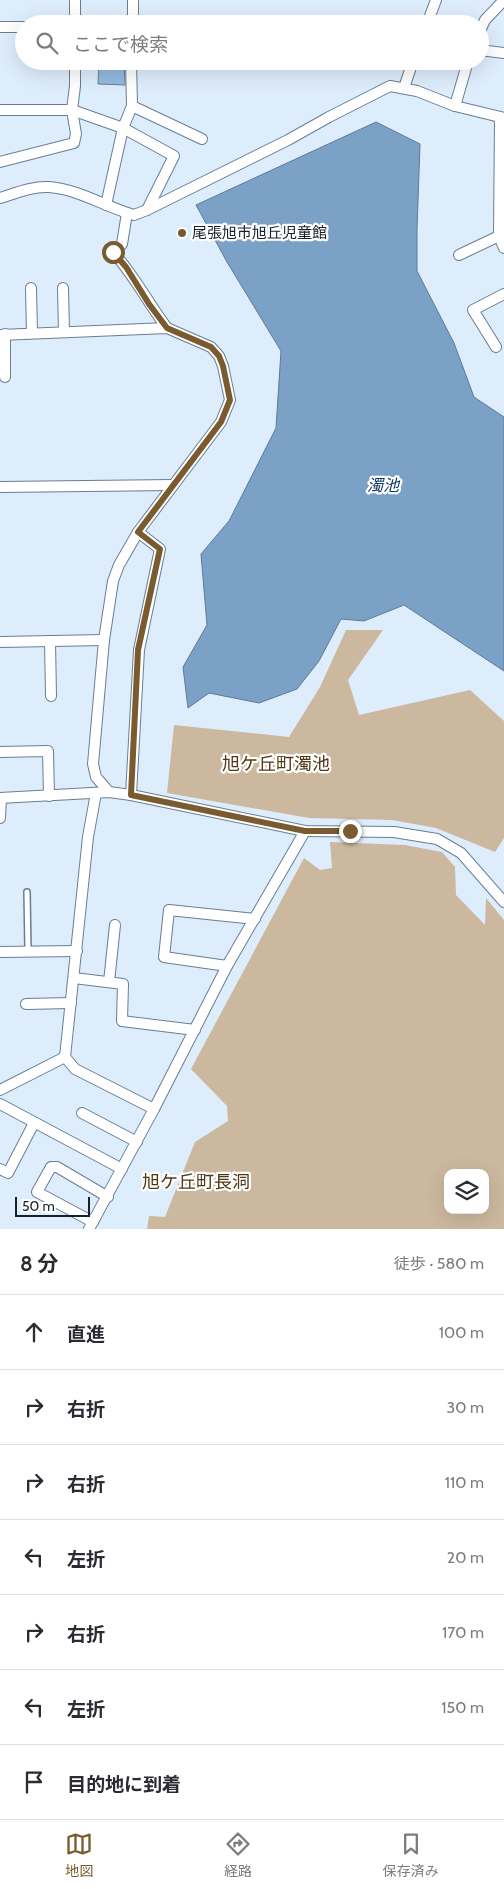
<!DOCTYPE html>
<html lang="ja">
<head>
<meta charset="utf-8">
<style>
	:root { --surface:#fff; --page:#f2f2f3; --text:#2b2b33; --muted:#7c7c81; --line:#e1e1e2; --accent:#795b2f }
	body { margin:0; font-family:Cabin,"Noto Sans JP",sans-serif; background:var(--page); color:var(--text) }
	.controls { position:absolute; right:15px; bottom:15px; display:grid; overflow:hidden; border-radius:10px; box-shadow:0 5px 20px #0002 }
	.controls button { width:45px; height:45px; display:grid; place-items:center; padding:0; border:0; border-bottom:1px solid var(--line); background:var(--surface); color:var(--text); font:25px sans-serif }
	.scale { position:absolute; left:15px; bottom:12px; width:75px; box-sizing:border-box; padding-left:5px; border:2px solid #172029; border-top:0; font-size:14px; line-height:18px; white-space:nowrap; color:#172029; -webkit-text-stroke:4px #fff; paint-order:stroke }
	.stop { position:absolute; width:15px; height:15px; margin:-11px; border:4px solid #795b2f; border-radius:50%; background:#fff }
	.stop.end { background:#795b2f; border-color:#fff; box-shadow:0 1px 5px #0008 }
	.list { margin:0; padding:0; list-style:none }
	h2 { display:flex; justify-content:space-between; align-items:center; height:65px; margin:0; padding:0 20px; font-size:21px }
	h2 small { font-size:16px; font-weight:400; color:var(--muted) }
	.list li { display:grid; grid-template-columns:32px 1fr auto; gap:15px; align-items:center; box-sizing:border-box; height:75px; padding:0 20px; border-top:1px solid var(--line) }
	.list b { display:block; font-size:19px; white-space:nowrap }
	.list em { font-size:16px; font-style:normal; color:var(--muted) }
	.icon { flex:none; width:28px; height:28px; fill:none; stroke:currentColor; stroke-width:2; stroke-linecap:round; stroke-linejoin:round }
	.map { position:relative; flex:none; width:504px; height:1229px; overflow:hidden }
	.search { position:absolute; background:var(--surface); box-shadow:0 5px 20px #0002; left:15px; right:15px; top:15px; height:55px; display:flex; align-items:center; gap:12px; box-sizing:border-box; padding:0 18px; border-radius:28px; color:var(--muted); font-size:19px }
	.sheet { height:590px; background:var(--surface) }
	nav { display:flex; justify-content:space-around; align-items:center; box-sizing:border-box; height:70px; border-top:1px solid var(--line); background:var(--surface); font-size:14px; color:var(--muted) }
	nav a { display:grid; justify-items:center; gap:2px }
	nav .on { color:var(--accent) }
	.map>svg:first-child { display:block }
	.green { fill:#cbb89e; fill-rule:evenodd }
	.water { fill:#7ba1c6; stroke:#5d7a97 }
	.building { fill:#93bae0; stroke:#697f95 }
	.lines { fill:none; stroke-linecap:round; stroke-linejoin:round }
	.lane-casing { stroke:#687e94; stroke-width:8 }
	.street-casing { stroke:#687e94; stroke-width:12 }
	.lane { stroke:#fff; stroke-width:5 }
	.street { stroke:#fff; stroke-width:10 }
	.route { stroke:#795b2f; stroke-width:6 }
	.poi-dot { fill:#795b2f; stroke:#fff; stroke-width:2 }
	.labels { text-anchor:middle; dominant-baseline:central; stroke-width:4.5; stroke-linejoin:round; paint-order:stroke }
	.poi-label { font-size:15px; fill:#172029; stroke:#fff; text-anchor:start }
	.water-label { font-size:16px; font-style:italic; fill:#0d3a5e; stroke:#fff }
	.quarter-label { font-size:18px; fill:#513916; stroke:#fff }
</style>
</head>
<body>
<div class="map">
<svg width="504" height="1229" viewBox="0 0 504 1229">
	<rect width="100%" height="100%" fill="#deedfc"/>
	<g class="green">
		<polygon points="346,630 383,630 348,680 359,715 470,690 504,721 504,838 495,852 436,828 392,820 309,818 167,793 174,725 289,737 320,687"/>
		<path d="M330,842l75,3 37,7 13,15 1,28 29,30 1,-27 18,22v309h-357l2,-13 16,1 30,-75 33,-21 -1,-15 -36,-37 113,-211 16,12 12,-2zM448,1173h37v37h-37z"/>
	</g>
	<polygon class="water" points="376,122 420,144 417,230 417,271 454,343 474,397 504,417 504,671 404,605 364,621 341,619 319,661 297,689 259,703 209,693 188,708 183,667 207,625 201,554 229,521 276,428 281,351 227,262 196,205"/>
	<polygon class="building" points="99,61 124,61 125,85 98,84"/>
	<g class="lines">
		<g class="lane-casing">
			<polyline id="lane" points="27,892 28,950"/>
		</g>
		<g class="street-casing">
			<g id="street">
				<polyline points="75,0 75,24"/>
				<polyline points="133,24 133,0"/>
				<polyline points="427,24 436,0"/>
				<polyline points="0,27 24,27"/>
				<polyline points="480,31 485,20 504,0"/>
				<polyline points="480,50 504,53"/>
				<polyline points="404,88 413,61"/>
				<polyline points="132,106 202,139"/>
				<polyline points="455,106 468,61"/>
				<polyline points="0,110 72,110 123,128 174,156 147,210"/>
				<polyline points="500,118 499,236 504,248"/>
				<polyline points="0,162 74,143 76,134 72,110 75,86 75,61"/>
				<path d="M0,198c16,-5 33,-12 49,-11 29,2 57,20 85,28l13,-5 141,-70 41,-23 61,-31 27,5 38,15 49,12"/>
				<polyline points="106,205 123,128 132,106 131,61"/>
				<path d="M127,213l-5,31 -9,8c21,23 35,51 54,76"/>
				<polyline points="459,255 499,236"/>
				<polyline points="31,288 32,333"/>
				<polyline points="63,288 64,332"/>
				<polyline points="0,335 167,328 211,347 219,356 223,366 230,400 221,422 138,532 119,565 113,581 104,640 93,764 96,777 109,792"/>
				<polyline points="496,347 473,310 504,294"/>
				<polyline points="5,377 5,334"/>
				<polyline points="0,487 173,485"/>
				<polyline points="50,641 51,696"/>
				<polyline points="0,642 104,640"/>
				<polyline points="0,752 48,751 49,796"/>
				<polyline points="96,793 88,837 65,1057 75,1069 154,1109"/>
				<polyline points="131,795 139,650 160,549 138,532"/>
				<polyline points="0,798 109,792 131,795 305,831 394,832 437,839 461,853 504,902"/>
				<polyline points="0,818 1,798"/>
				<polyline points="0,952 77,951"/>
				<polyline points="227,966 164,957 169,910 255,919"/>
				<polyline points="74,978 123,984 122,1021 195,1030"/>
				<polyline points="109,982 115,925"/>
				<polyline points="26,1004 71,1003"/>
				<polyline points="0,1090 65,1057"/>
				<polyline points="0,1104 122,1169"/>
				<polyline points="82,1113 137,1142"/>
				<polyline points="0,1169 8,1173 34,1123"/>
				<polyline points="93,1222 37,1192 51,1167 57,1167 108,1197"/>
				<polyline points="89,1229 154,1109 227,966 305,831"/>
			</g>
		</g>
		<use href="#lane" class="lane"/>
		<use href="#street" class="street"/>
	</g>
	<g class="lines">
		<polyline class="route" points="113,252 126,267 149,304 167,328 211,347 219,356 223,366 230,400 221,422 138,532 160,549 138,650 131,795 305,831 350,831"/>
	</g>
	<circle class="poi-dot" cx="182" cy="233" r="5"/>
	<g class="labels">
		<g class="poi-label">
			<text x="192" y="233">尾張旭市旭丘児童館</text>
		</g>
		<g class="water-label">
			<text x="383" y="485">濁池</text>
		</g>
		<g class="quarter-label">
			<text x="276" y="764">旭ケ丘町濁池</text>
			<text x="196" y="1182">旭ケ丘町長洞</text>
		</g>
	</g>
</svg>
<div class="controls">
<button><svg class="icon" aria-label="layers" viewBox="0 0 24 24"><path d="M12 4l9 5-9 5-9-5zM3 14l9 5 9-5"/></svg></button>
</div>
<div class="scale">50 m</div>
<div class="stop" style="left:113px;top:252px"></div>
<div class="stop end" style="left:350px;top:831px"></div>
<div class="search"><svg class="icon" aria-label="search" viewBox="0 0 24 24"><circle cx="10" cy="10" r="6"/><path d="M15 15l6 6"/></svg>ここで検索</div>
</div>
<section class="sheet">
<h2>8 分<small>徒歩 · 580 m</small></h2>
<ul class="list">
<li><svg class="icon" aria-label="ahead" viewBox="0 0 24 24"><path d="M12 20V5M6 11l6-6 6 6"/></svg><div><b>直進</b></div><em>100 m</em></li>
<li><svg class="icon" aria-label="right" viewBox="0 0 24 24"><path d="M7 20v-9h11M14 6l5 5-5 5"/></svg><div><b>右折</b></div><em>30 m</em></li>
<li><svg class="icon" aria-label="right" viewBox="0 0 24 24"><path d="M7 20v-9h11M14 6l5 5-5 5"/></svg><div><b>右折</b></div><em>110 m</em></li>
<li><svg class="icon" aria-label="left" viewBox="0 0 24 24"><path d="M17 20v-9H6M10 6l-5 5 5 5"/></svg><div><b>左折</b></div><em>20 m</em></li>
<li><svg class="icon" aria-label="right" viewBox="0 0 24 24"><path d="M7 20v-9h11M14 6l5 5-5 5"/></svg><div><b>右折</b></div><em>170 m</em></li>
<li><svg class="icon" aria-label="left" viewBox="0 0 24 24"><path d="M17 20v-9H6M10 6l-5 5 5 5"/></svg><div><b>左折</b></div><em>150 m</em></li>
<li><svg class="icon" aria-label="arrive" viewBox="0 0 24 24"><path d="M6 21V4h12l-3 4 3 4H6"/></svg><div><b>目的地に到着</b></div></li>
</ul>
</section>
<nav>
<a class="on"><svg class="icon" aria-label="map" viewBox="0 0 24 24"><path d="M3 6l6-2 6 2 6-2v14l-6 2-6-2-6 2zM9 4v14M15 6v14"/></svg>地図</a>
<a><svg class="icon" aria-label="directions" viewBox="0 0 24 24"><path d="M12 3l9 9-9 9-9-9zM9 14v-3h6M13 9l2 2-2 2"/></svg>経路</a>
<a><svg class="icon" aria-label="saved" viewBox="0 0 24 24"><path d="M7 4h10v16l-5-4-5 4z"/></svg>保存済み</a>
</nav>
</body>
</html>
